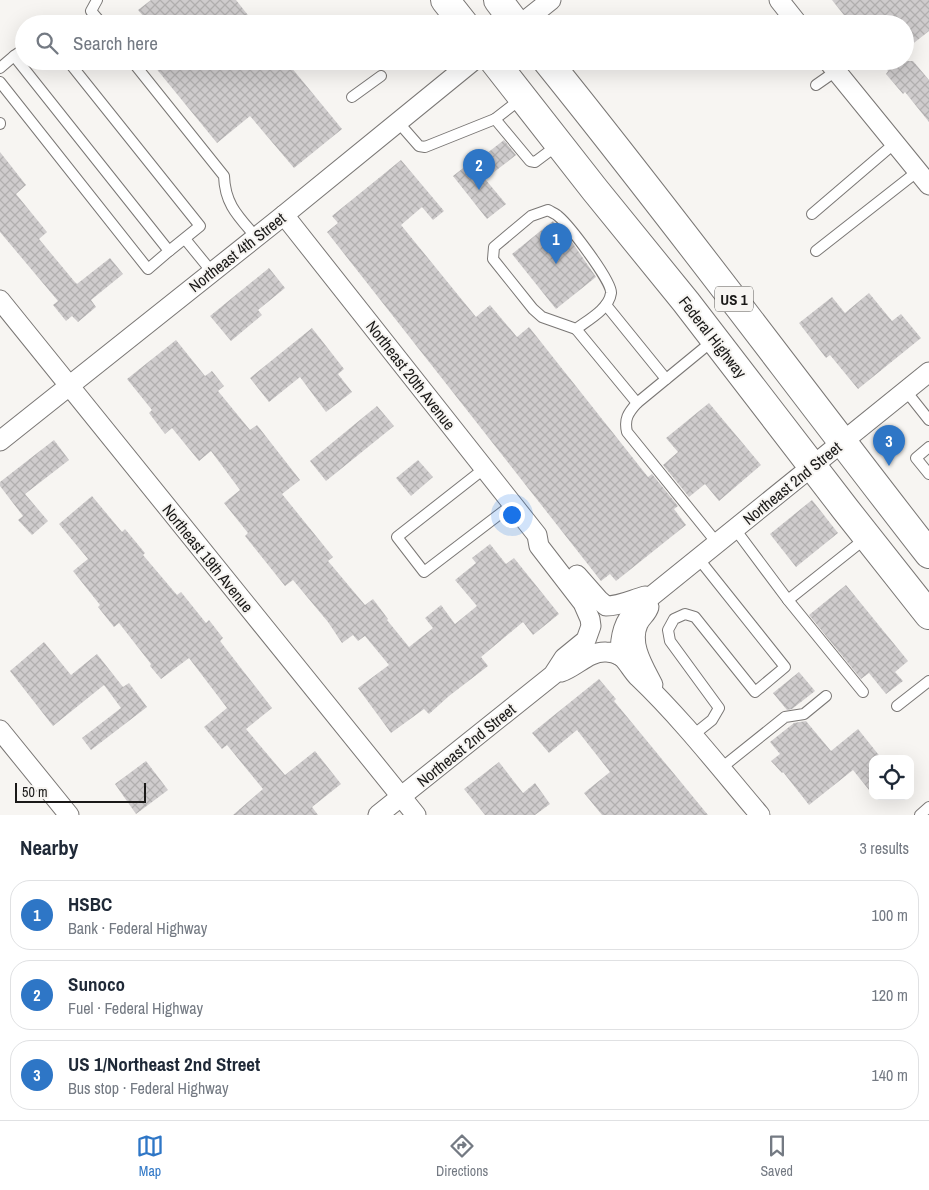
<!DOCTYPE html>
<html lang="en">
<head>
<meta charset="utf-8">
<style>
	:root { --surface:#fff; --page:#f2f2f3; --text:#1f2937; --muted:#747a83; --line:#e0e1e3; --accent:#2e76c6 }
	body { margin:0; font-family:"Archivo Narrow",sans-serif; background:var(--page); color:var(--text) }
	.controls { position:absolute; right:15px; bottom:15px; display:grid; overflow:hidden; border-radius:10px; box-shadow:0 5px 20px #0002 }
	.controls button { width:45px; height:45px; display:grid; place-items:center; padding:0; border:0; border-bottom:1px solid var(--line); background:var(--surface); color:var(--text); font:25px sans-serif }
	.scale { position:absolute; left:15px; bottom:12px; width:131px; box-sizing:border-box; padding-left:5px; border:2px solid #1a1918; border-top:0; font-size:14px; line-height:18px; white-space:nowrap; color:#1a1918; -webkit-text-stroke:4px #f7f5f2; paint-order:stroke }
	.you { position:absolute; left:511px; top:514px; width:18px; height:18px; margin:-12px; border:4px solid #fff; border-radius:50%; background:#1a73e8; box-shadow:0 0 0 8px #1a73e833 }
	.badge { display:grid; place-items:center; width:32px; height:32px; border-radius:50%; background:var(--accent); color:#fff; font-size:16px; font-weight:700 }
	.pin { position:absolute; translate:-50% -41px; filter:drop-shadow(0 1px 2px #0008) }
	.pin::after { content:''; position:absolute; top:26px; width:18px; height:15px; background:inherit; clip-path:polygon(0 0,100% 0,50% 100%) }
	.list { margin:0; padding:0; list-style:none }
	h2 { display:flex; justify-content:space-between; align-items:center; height:65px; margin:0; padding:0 20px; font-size:21px }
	h2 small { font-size:16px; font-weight:400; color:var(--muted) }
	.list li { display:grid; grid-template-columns:32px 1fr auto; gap:15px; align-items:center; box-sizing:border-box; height:70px; margin:0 10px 10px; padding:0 10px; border:1px solid var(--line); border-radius:20px }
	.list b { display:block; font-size:19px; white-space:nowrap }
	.list p { margin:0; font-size:16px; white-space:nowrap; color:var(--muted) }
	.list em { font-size:16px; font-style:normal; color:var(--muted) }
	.icon { flex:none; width:28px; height:28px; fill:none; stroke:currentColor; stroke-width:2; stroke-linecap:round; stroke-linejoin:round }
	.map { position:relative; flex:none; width:929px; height:815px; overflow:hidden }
	.search { position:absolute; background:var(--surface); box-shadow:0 5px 20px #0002; left:15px; right:15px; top:15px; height:55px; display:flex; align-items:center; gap:12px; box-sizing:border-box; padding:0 18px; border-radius:28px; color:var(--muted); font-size:19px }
	.sheet { height:305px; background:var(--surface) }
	nav { display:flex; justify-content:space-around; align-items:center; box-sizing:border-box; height:70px; border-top:1px solid var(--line); background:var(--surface); font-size:14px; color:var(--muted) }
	nav a { display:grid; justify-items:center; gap:2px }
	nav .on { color:var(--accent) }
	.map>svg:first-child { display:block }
	.building { fill:url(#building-cross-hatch) }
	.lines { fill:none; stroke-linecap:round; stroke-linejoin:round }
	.lane-casing { stroke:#7a7775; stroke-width:12 }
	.street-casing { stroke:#7a7775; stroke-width:21 }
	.primary-casing { stroke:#7a7775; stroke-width:30 }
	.lane { stroke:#fff; stroke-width:10 }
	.street { stroke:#fff; stroke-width:19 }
	.primary { stroke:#fff; stroke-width:28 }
	.labels { text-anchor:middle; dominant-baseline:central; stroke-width:4; stroke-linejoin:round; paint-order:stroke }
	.shield { fill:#f7f5f2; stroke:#5c5b59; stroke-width:1 }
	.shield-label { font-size:15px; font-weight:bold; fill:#1a1918 }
	.street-label { font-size:16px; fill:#1a1918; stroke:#f7f5f2 }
</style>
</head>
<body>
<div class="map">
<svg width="929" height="815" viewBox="0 0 929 815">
	<defs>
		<pattern id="building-cross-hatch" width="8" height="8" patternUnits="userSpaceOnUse" patternTransform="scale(1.25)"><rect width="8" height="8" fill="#cfcccd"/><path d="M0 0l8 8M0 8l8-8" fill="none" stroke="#b1afaf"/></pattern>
	</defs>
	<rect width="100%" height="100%" fill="#f7f5f2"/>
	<g class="building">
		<polygon points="151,0 236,0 255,24 150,24 138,10"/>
		<polygon points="832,0 929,0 929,31 905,50 905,24 851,24"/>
		<polygon points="150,61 286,61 342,129 294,168 250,116 217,143"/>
		<polygon points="880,61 913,61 929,80 929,122 905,92 903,94 886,74 888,71"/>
		<polygon points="504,140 516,155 485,179 506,204 487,219 453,176 471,162 473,164"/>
		<polygon points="0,152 26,185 16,194 47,232 39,239 74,281 77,284 110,258 123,274 91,300 96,307 78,322 72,316 66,321 53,305 58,301 0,232"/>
		<polygon points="401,160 444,211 433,220 422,207 401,225 476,317 490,305 517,337 529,327 648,477 652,474 678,506 674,509 686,525 616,581 610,574 601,581 327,232 338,223 332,216"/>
		<polygon points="553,221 574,245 596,277 556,309 512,254"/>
		<polygon points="269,268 285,288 258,310 262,315 231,341 210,316"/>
		<polygon points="869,293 892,321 901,314 921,338 858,389 830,355 826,358 799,323 832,297 845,313"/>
		<polygon points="312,328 344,369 338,374 352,392 326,412 300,377 269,402 250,378"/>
		<polygon points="176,340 205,376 212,371 224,386 218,391 250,430 257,425 300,480 282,494 333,557 328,561 365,605 373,599 388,619 387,620 409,647 433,628 425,618 441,605 455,624 477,606 455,580 476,563 472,558 490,544 506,564 514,558 559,614 533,635 523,622 481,657 488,666 449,696 429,714 424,709 391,733 358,688 389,665 365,636 358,641 353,635 342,643 328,622 293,580 285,586 245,536 248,533 224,503 240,490 211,451 199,461 172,428 165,434 149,413 152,410 127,379"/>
		<polygon points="709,403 761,465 719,501 705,484 689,497 663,465 678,452 666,438"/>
		<polygon points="377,406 394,426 326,481 310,461"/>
		<polygon points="54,440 69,460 25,494 48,521 32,535 18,520 23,516 0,486 0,482"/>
		<polygon points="418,460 433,477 411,496 396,478"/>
		<polygon points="92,496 122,532 125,529 145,553 143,555 177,595 181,592 206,623 209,620 223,638 220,641 272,708 246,729 285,775 315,751 341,784 312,807 318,815 233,815 263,789 227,745 222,749 204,727 227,708 189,658 161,679 150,666 151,664 119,623 114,627 98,607 100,605 73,571 88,559 59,524"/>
		<polygon points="812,500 838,533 796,567 770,534"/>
		<polygon points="846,585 908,661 895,672 903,681 886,694 869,673 861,679 809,615"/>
		<polygon points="44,642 71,675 97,654 123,687 129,683 147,707 91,750 82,738 121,708 104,685 53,726 10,671"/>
		<polygon points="799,672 815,691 792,709 787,710 773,693"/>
		<polygon points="599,679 616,699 614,701 708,815 602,815 584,793 610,772 577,730 549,753 532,733"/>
		<polygon points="806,721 831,751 858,729 882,759 873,759 873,795 853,770 809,805 783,772 782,773 771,761 780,754 770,742 794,723"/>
		<polygon points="146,761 168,790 136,814 115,784"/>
		<polygon points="499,762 523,793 535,783 550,804 535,815 485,815 464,789"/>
	</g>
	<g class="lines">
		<g class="lane-casing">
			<g id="lane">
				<polyline points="97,0 91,11 102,24"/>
				<polyline points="24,49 14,56 169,251 200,226 68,61"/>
				<path d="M132,61l92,115c1,29 15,41 32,61"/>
				<polyline points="0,68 14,56"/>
				<polyline points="0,82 148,269 169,251"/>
				<polyline points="816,85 836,71"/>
				<polyline points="352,97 381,76"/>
				<polyline points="522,98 495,119 530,161 535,162 559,144"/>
				<polyline points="398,122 419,146 425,147 495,119"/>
				<polyline points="0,123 0,124"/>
				<path d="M548,210c3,2 8,4 10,6 11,9 54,65 53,77 -2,16 -23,27 -35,36l-34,-12 -9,-8 -40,-50 1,-12 37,-31z"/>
				<polyline points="812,214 895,143"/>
				<polyline points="185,239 212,272"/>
				<polyline points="816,251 918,171"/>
				<polyline points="606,305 666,379"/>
				<polyline points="576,329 637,403 715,339"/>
				<polyline points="906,391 929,420"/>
				<path d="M637,403c-9,10 -13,16 -10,29l90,111"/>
				<polyline points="929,447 916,458 929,474"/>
				<polyline points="485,468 397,537 424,572 513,504"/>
				<polyline points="735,529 788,600 866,538"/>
				<polyline points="788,600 863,692"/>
				<polyline points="897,706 929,681"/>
				<polyline points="692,736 712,720 719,708 670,641 668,630 674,619 685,614 695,617 755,692 785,667 698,558"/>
				<polyline points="720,769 785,717 804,714 826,696"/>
				<polyline points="920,815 929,807"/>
			</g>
		</g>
		<g class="street-casing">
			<g id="street">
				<polyline points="779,0 798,24"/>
				<polyline points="521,24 551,0"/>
				<polyline points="828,61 929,185"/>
				<polyline points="284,215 537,535 539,546 583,603 590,619 591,626 586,640 564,658 553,675 378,815"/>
				<polyline points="0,300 416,815"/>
				<polyline points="0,441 284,215 473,61"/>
				<path d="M577,575l22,25 7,6c14,0 25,-6 39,-10"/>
				<path d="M649,607c-2,7 -8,10 -11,17 -9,20 6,43 15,61"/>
				<path d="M620,656c0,-20 3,-35 18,-49l291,-235"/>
				<path d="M561,672c15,-5 28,-21 45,-20 4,0 11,2 15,4 6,5 11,15 17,21 44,42 82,91 122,138"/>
				<polyline points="0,730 69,815"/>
			</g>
		</g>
		<g class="primary-casing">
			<g id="primary">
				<polyline points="445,0 464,24"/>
				<polyline points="498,0 516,24"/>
				<polyline points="494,61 595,190 686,302 846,510 929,615"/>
				<path d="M547,61c131,162 254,329 382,493"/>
			</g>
		</g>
		<use href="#lane" class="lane"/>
		<use href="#street" class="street"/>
		<use href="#primary" class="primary"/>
	</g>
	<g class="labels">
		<rect class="shield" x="715" y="286.5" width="38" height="25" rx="4"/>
		<g class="shield-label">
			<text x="734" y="299">US 1</text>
		</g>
		<g class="street-label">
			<text transform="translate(237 252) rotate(-38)">Northeast 4th Street</text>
			<text transform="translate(713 337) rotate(52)">Federal Highway</text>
			<text transform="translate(411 375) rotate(52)">Northeast 20th Avenue</text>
			<text transform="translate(792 483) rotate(-39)">Northeast 2nd Street</text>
			<text transform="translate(208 558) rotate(51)">Northeast 19th Avenue</text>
			<text transform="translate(466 745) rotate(-39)">Northeast 2nd Street</text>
		</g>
	</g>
</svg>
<div class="controls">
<button><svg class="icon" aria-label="locate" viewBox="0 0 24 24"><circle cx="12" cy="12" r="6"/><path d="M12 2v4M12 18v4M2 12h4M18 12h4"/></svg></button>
</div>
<div class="scale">50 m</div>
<div class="you"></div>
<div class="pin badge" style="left:556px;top:264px">1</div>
<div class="pin badge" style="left:479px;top:190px">2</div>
<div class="pin badge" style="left:889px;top:466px">3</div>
<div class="search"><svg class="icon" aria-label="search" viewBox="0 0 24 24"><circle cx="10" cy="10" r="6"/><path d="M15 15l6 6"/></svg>Search here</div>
</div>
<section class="sheet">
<h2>Nearby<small>3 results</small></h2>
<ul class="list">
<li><span class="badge">1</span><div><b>HSBC</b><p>Bank · Federal Highway</p></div><em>100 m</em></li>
<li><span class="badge">2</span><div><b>Sunoco</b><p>Fuel · Federal Highway</p></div><em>120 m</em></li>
<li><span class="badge">3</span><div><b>US 1/Northeast 2nd Street</b><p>Bus stop · Federal Highway</p></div><em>140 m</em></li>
</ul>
</section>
<nav>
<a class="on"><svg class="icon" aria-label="map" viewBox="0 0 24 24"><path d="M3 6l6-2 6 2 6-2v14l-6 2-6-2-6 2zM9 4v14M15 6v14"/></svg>Map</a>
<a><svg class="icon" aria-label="directions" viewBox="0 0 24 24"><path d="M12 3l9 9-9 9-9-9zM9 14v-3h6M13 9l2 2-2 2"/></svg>Directions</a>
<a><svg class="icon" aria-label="saved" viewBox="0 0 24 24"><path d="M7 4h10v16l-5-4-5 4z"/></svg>Saved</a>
</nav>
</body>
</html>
